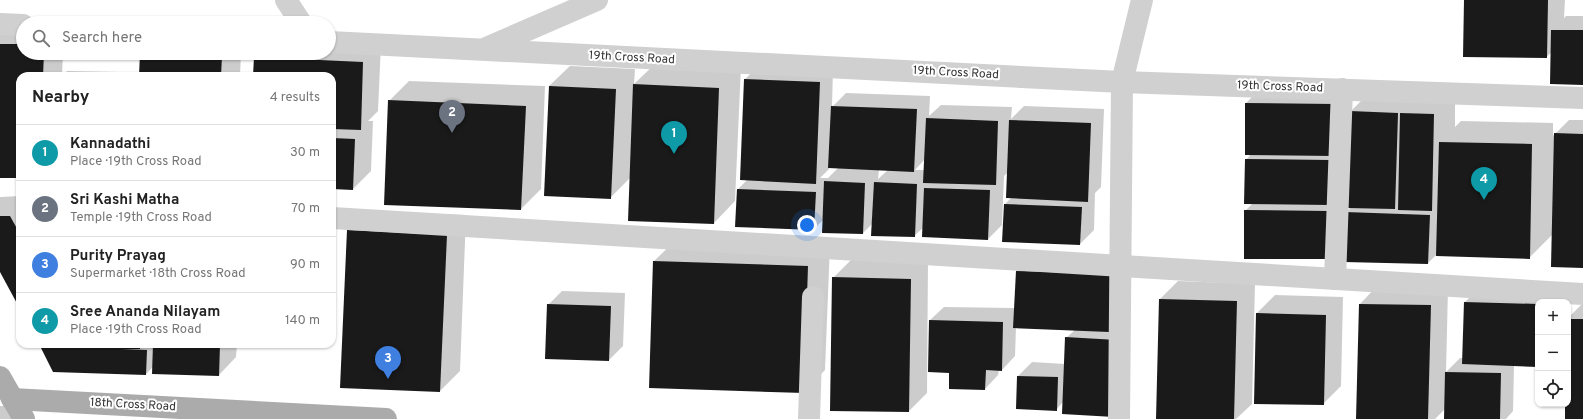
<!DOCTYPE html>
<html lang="en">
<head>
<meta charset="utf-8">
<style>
	:root { --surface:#fff; --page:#f6f6f6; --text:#222; --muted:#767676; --line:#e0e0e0; --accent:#111827 }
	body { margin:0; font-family:Overpass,sans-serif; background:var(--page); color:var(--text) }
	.controls { position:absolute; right:12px; bottom:12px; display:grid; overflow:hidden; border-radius:8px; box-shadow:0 1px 3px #0004 }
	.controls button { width:36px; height:36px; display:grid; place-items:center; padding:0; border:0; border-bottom:1px solid var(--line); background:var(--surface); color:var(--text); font:20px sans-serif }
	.you { position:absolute; left:807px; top:225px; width:14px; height:14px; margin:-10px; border:3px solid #fff; border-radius:50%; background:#1a73e8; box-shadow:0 0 0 6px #1a73e833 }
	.badge { display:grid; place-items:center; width:26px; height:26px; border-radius:50%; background:var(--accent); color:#fff; font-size:13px; font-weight:700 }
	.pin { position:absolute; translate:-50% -33px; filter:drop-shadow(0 1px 2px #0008) }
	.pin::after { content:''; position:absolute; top:21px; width:14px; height:12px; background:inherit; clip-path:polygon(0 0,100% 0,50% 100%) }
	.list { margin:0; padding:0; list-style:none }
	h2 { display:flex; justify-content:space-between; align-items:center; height:52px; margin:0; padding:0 16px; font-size:17px }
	h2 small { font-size:13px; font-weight:400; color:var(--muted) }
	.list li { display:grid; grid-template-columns:26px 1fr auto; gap:12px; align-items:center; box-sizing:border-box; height:56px; padding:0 16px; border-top:1px solid var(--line) }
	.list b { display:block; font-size:15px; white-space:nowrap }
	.list p { margin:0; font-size:13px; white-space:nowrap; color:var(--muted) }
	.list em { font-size:13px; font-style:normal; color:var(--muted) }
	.icon { flex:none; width:22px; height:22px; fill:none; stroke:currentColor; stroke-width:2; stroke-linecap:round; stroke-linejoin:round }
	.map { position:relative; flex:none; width:1583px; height:419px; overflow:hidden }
	.search { position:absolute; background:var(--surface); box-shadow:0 1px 3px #0004; left:16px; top:16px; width:320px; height:44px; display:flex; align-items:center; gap:10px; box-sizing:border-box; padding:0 14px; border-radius:22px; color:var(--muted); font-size:15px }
	.panel { position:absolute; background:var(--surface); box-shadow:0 1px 3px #0004; left:16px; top:72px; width:320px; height:276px; border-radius:12px }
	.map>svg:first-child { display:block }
	.shadow { fill:#0003; fill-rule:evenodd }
	.building { fill:#1a1a1a }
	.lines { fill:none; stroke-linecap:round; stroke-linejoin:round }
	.minor { stroke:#d0d0d0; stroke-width:22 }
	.major { stroke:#ababab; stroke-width:22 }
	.labels { text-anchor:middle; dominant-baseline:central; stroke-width:4; stroke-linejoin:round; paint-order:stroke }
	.street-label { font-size:12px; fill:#333; stroke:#fff }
</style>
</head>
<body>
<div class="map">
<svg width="1583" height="419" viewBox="0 0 1583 419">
	<rect width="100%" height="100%" fill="#fff"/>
	<g class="shadow">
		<polygon points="1465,0 1565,0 1564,18 1566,16 1583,16 1583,84 1552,52 1546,57"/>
		<polygon points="23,24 23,53 63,53 62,76 20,76 20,177 0,177 0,25"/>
		<polygon points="381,44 378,111 368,121 373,121 371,171 353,189 332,188 332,76 254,76 255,58 259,53 329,53"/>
		<polygon points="141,53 241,53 240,76 140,76"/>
		<polygon points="656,63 741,66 735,201 714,223 630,178 610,198 549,86 570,66 635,69 634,84"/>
		<path d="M759,66l74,2 -1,39 14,-14 84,3 -1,20 12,-11 71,2 -1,12 13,-13 80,3 -3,78 -6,6 -1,37 -14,14 -75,-40 6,-6 -3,-26 -4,4 -2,49 -14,14 -64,-12 -10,9 -41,-13 -10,10 -40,-13 -9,9 -78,-3 2,-37 9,-9 -2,-101zM925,159v11h-10zM829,167h10l-11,11h-8l9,-9zM879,169l9,1 -10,9z"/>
		<polygon points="67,71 119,72 119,76 63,76"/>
		<polygon points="409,81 545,86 541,189 521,209 389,101"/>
		<polygon points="1260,89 1348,90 1341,244 1245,211 1253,203 1246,160 1251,154 1246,103"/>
		<polygon points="1371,91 1455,92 1455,127 1461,121 1553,123 1553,136 1569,120 1583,120 1583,267 1553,234 1529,258 1437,254 1428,263 1346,213 1351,207 1351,111"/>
		<polygon points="20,196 20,307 0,269 0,197"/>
		<polygon points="368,211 466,215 460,371 440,391 341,387 348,231"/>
		<polygon points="676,240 830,244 825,370 804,392 654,261"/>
		<polygon points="1035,253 1130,326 1056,410 1018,376 1032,362 1065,364 1066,338 1075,330 1016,327 1015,356 1002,370 999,370 998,375 985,389 950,372 930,320 944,307 1015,308 1017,271"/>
		<polygon points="851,260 928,261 927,393 909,411 833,278"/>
		<polygon points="1178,281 1255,284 1252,404 1236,419 1157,419 1160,299"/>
		<polygon points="1483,284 1538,302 1538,366 1514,365 1513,411 1506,419 1445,419 1445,409 1435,419 1357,419 1360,304 1377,286 1448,288 1446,372 1460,358 1464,358 1465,302"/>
		<polygon points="562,291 625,293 623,346 609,360 548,305"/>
		<polygon points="1275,295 1343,297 1341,386 1323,404 1257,313"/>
		<polygon points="1583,303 1583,419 1566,419 1566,404 1568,404 1568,318"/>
		<polygon points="40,344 237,344 236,357 219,375 154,366 146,374"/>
		<rect x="0" y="406" width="17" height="13"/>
	</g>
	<g class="building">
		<polygon points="1464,0 1548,0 1547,58 1463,57"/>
		<polygon points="1551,30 1583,30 1583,85 1550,84"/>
		<polygon points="0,44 23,44 23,53 44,53 43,76 20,76 20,178 0,178"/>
		<polygon points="140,53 222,56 221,76 139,76"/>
		<polygon points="254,57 363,62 361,130 332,129 332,76 253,76"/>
		<polygon points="744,79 820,82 816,184 740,180"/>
		<polygon points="633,84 719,88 714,224 628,221"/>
		<polygon points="549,86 616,89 611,199 544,196"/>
		<polygon points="388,100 526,106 521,210 384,205"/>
		<polygon points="1245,103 1334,104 1334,156 1245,155"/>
		<polygon points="831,106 917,109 914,172 828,168"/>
		<polygon points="1350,111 1398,113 1395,209 1347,208"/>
		<polygon points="1400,113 1434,114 1432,211 1398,210"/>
		<polygon points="926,118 998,121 996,185 923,183"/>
		<polygon points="1009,120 1091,123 1088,202 1006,198"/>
		<polygon points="1554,133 1583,134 1583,268 1551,267"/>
		<polygon points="332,138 355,139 353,190 332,189"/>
		<polygon points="1439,142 1532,144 1530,259 1436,256"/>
		<polygon points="1245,159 1330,160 1330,205 1244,204"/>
		<polygon points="824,181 865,183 863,234 822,233"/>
		<polygon points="874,182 917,184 915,237 871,236"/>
		<polygon points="924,188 990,190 988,240 922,237"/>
		<polygon points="737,189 816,192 814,230 735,227"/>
		<polygon points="1004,204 1082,207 1080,245 1002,242"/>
		<polygon points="1244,210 1328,211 1328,259 1244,259"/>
		<polygon points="1345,212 1430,215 1428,264 1344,262"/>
		<polygon points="0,216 10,216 20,234 20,309 0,272"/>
		<polygon points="347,230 447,235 440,392 340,388"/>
		<polygon points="653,261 808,266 804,393 649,388"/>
		<polygon points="1016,271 1112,274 1109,332 1013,328"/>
		<polygon points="832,277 911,279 909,412 830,411"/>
		<polygon points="1159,299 1237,301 1234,419 1156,419"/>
		<polygon points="1464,302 1538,304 1538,367 1462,364"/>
		<polygon points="547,304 611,306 609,361 545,359"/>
		<polygon points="1359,304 1431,305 1428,419 1356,419"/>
		<polygon points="1256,313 1326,315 1324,405 1254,404"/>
		<polygon points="1568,319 1583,319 1583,419 1565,419 1565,404 1568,404"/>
		<polygon points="929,320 1003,322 1002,371 986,370 985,390 949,389 949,373 928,372"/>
		<polygon points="1065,337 1117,340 1114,417 1062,414"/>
		<polygon points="39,344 79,344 81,348 81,344 140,344 140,349 122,349 147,350 146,375 53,372"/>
		<polygon points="153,344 220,344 219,376 152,374"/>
		<polygon points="1445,372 1501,373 1500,419 1444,419"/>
		<polygon points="1017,376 1058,377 1057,411 1016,409"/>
	</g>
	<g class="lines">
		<g class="minor">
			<polyline points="286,0 301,23"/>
			<polyline points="0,24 23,25"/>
			<polyline points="329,42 1122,82 1583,98"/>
			<polyline points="486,48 597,0"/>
			<polyline points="332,218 1583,294"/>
			<polyline points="1335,279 1342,89"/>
			<polyline points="809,419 813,297"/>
			<polyline points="1119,419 1122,82 1142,0"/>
		</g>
		<g class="major">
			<polyline points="0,377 24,419"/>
			<polyline points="12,399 386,419"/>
		</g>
	</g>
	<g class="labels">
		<g class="street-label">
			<text transform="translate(632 58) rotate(3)">19th Cross Road</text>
			<text transform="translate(956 73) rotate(3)">19th Cross Road</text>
			<text transform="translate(1280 87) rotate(2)">19th Cross Road</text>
			<text transform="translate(133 405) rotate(3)">18th Cross Road</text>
		</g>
	</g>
</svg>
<div class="controls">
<button>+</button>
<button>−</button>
<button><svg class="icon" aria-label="locate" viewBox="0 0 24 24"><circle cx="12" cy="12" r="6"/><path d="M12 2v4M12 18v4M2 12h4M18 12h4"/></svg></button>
</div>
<div class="you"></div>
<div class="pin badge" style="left:674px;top:154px;background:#0f9aa8">1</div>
<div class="pin badge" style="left:452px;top:133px;background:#6b7280">2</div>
<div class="pin badge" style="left:388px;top:379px;background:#3f7fe0">3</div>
<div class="pin badge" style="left:1484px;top:200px;background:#0f9aa8">4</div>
<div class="search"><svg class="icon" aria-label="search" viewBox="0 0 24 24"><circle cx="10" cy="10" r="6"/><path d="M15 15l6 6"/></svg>Search here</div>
<section class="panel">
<h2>Nearby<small>4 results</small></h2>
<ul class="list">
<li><span class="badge" style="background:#0f9aa8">1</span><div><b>Kannadathi</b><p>Place · 19th Cross Road</p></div><em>30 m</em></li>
<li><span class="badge" style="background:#6b7280">2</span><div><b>Sri Kashi Matha</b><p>Temple · 19th Cross Road</p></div><em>70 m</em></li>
<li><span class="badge" style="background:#3f7fe0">3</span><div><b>Purity Prayag</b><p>Supermarket · 18th Cross Road</p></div><em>90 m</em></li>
<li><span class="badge" style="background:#0f9aa8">4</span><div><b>Sree Ananda Nilayam</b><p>Place · 19th Cross Road</p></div><em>140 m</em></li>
</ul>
</section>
</div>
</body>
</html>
